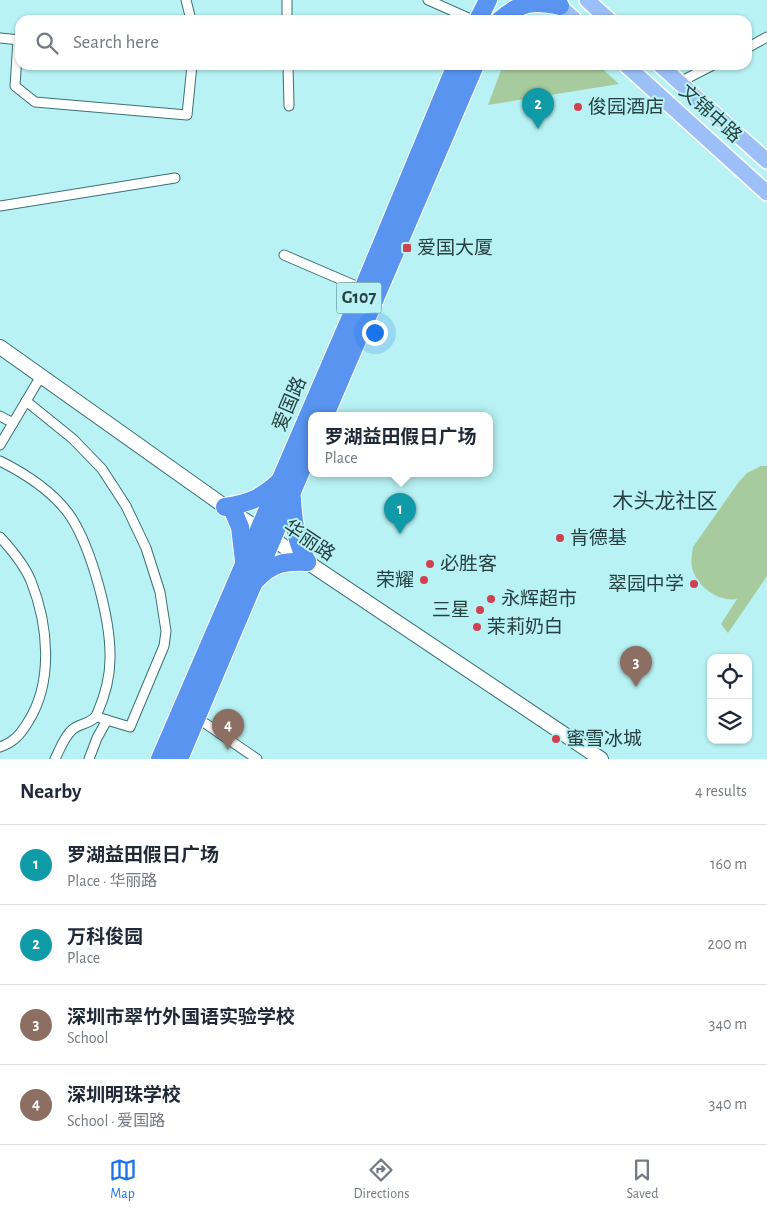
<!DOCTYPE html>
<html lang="en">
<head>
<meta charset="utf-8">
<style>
	:root { --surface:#fff; --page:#f2f2f3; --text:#1f2937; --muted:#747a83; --line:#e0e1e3; --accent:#1a73e8 }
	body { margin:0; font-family:"Alegreya Sans","Noto Sans SC",sans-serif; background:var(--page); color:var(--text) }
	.controls { position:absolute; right:15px; bottom:15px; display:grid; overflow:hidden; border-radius:10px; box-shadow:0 1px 4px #0004 }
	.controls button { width:45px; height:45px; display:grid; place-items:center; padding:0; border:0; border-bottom:1px solid var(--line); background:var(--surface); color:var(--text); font:25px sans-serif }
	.you { position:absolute; left:374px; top:332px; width:18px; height:18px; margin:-12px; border:4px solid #fff; border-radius:50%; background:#1a73e8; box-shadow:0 0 0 8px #1a73e833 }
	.badge { display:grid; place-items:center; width:32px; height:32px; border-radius:50%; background:var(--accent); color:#fff; font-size:16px; font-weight:700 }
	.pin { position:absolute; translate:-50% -41px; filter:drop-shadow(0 1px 2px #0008) }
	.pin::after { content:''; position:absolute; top:26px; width:18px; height:15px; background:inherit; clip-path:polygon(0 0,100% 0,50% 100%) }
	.popup { position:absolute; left:308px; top:412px; width:185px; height:65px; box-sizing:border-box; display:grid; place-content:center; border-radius:10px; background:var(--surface); filter:drop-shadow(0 1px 4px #0005); font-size:16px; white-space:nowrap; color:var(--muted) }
	.popup b { font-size:19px; color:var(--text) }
	.popup::after { content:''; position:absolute; left:50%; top:100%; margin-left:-10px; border:10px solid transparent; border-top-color:var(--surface) }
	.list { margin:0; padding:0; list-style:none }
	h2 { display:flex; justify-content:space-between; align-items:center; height:65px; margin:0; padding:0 20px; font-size:21px }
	h2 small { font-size:16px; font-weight:400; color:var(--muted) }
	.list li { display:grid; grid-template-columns:32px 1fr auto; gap:15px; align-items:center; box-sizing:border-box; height:80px; padding:0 20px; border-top:1px solid var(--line) }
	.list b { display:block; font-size:19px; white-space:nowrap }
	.list p { margin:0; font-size:16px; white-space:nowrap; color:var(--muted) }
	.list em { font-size:16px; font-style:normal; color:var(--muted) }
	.icon { flex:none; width:28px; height:28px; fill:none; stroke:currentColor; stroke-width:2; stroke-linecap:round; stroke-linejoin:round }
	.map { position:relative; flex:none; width:767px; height:759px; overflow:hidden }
	.search { position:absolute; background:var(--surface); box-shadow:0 1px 4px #0004; left:15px; right:15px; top:15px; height:55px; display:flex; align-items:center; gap:12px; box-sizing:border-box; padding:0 18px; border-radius:15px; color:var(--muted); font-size:19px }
	.sheet { height:385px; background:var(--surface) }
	nav { display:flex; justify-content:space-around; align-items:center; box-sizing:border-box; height:70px; border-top:1px solid var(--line); background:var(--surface); font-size:14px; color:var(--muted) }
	nav a { display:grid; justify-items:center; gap:2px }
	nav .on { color:var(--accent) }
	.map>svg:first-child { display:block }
	.green { fill:#a7cb9c }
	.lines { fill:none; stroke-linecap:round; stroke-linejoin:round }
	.street-casing { stroke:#3a7274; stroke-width:11 }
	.secondary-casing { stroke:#3a7274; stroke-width:16 }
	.primary-casing { stroke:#fff; stroke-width:18 }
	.highway-casing { stroke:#fff; stroke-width:20 }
	.street { stroke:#fff; stroke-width:9 }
	.secondary { stroke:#fff; stroke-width:14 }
	.primary { stroke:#9bbff6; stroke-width:15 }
	.highway { stroke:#5894f0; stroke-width:18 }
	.poi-dot { fill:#d04050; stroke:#b8f2f4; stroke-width:2 }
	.labels { text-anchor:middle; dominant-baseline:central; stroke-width:4; stroke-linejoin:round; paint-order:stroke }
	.shield { fill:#b8f2f4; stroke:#537577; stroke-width:1 }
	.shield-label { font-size:18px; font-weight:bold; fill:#284041 }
	.poi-label { font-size:19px; fill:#284041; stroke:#b8f2f4; text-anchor:start }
	.street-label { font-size:19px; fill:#284041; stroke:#b8f2f4 }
	.quarter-label { font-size:21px; fill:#284041; stroke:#b8f2f4 }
</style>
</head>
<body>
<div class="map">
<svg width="767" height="759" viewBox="0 0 767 759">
	<rect width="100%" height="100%" fill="#b8f2f4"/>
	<g class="green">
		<polygon points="503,65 598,65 619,84 488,105"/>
		<path d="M761,466h6v110l-39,57 -7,-9 16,-25c-18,3 -38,-11 -44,-28 -3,-8 -1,-16 0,-24l45,-64 9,-10z"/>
	</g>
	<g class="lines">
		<g class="street-casing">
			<g id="street">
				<polyline points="186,0 191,20"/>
				<polyline points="287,0 287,20"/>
				<polyline points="428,0 473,20"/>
				<polyline points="0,38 20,40"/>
				<polyline points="18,40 15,86 35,102 187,115 192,65"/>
				<polyline points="747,48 767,37"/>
				<polyline points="288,65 289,106"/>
				<polyline points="680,82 713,65"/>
				<polyline points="0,206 175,178"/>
				<polyline points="284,255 363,289"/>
				<polyline points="26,401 73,439 102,469 126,506 146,548 160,592 166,631 164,646 130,727 97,717"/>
				<polyline points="0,416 13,423"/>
				<polyline points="0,445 41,376"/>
				<path d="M0,461c26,13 54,31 71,56 21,33 40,103 39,142 0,18 -6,39 -13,55 -4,10 -18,9 -25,16 -8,7 -12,19 -17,29"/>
				<path d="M0,537c12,13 24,27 31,44 17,43 23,100 -3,141 -8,13 -14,20 -28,25"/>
				<polyline points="196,717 257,759"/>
				<polyline points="89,759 97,738 107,720"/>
			</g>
		</g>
		<g class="secondary-casing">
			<polyline id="secondary" points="0,347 234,513 601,759"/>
		</g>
		<g class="primary-casing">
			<g id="primary">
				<polyline points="553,0 575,20"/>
				<polyline points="587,0 609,20"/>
				<polyline points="626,65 767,193"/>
				<polyline points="660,65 767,161"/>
			</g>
		</g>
		<g class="highway-casing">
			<g id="highway">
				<polyline points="478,20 488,0"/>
				<path d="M500,20c21,-18 33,-20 60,-14"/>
				<polyline points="325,415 475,65"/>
				<path d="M292,498c1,24 4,43 15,64"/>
				<path d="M225,507c24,-4 35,-8 54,-25"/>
				<polyline points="234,513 240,527 244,561"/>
				<path d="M256,580c16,-17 29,-19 51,-18"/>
				<polyline points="160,759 363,289 456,65"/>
				<polyline points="179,759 311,447"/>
			</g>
		</g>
		<use href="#street" class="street"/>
		<use href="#secondary" class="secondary"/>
		<use href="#primary" class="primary"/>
		<use href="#highway" class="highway"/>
	</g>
	<g class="poi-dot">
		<circle cx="578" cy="107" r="5"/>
		<rect x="402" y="243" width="10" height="10" rx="2.5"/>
		<circle cx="560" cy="538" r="5"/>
		<circle cx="430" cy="564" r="5"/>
		<circle cx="424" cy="580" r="5"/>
		<circle cx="694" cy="584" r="5"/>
		<circle cx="491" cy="599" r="5"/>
		<circle cx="480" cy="610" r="5"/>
		<circle cx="477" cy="627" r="5"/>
		<circle cx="556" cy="739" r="5"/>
	</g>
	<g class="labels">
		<rect class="shield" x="336.5" y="282.5" width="45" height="31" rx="4"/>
		<g class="shield-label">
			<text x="359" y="298">G107</text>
		</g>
		<g class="poi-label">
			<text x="588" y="107">俊园酒店</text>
			<text x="417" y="248">爱国大厦</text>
			<text x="570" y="538">肯德基</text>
			<text x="440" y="564">必胜客</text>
			<text x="414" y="580" text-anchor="end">荣耀</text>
			<text x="684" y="584" text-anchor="end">翠园中学</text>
			<text x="501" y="599">永辉超市</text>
			<text x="470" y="610" text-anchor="end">三星</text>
			<text x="487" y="627">茉莉奶白</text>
			<text x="566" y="739">蜜雪冰城</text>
		</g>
		<g class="street-label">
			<text transform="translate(710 114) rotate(42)">文锦中路</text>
			<text transform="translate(290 404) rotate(-67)">爱国路</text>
			<text transform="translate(309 541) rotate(34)">华丽路</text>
		</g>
		<g class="quarter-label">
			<text x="665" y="501">木头龙社区</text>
		</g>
	</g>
</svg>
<div class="controls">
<button><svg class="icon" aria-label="locate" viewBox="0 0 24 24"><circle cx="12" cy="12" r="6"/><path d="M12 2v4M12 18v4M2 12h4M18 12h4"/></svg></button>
<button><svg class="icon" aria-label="layers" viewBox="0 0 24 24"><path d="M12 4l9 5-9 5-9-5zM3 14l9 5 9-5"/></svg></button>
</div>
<div class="you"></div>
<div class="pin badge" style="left:400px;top:534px;background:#0f9aa8">1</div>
<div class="popup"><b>罗湖益田假日广场</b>Place</div>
<div class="pin badge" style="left:538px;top:129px;background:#0f9aa8">2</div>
<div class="pin badge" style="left:636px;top:687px;background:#8d6e63">3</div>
<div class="pin badge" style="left:228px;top:750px;background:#8d6e63">4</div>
<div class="search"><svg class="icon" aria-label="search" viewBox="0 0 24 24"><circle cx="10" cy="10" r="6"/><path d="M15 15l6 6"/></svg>Search here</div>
</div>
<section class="sheet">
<h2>Nearby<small>4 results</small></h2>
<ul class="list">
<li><span class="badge" style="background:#0f9aa8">1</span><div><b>罗湖益田假日广场</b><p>Place · 华丽路</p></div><em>160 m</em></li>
<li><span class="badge" style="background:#0f9aa8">2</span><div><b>万科俊园</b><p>Place</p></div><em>200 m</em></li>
<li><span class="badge" style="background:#8d6e63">3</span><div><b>深圳市翠竹外国语实验学校</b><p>School</p></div><em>340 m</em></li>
<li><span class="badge" style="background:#8d6e63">4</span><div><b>深圳明珠学校</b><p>School · 爱国路</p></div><em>340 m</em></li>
</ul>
</section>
<nav>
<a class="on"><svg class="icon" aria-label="map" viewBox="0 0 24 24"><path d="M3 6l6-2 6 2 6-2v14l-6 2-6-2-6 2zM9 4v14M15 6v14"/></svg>Map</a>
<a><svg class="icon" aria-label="directions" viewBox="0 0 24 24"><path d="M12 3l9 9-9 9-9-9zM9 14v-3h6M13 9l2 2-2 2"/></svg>Directions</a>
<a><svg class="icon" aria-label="saved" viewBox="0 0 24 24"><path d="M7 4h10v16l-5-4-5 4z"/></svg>Saved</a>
</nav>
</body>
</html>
